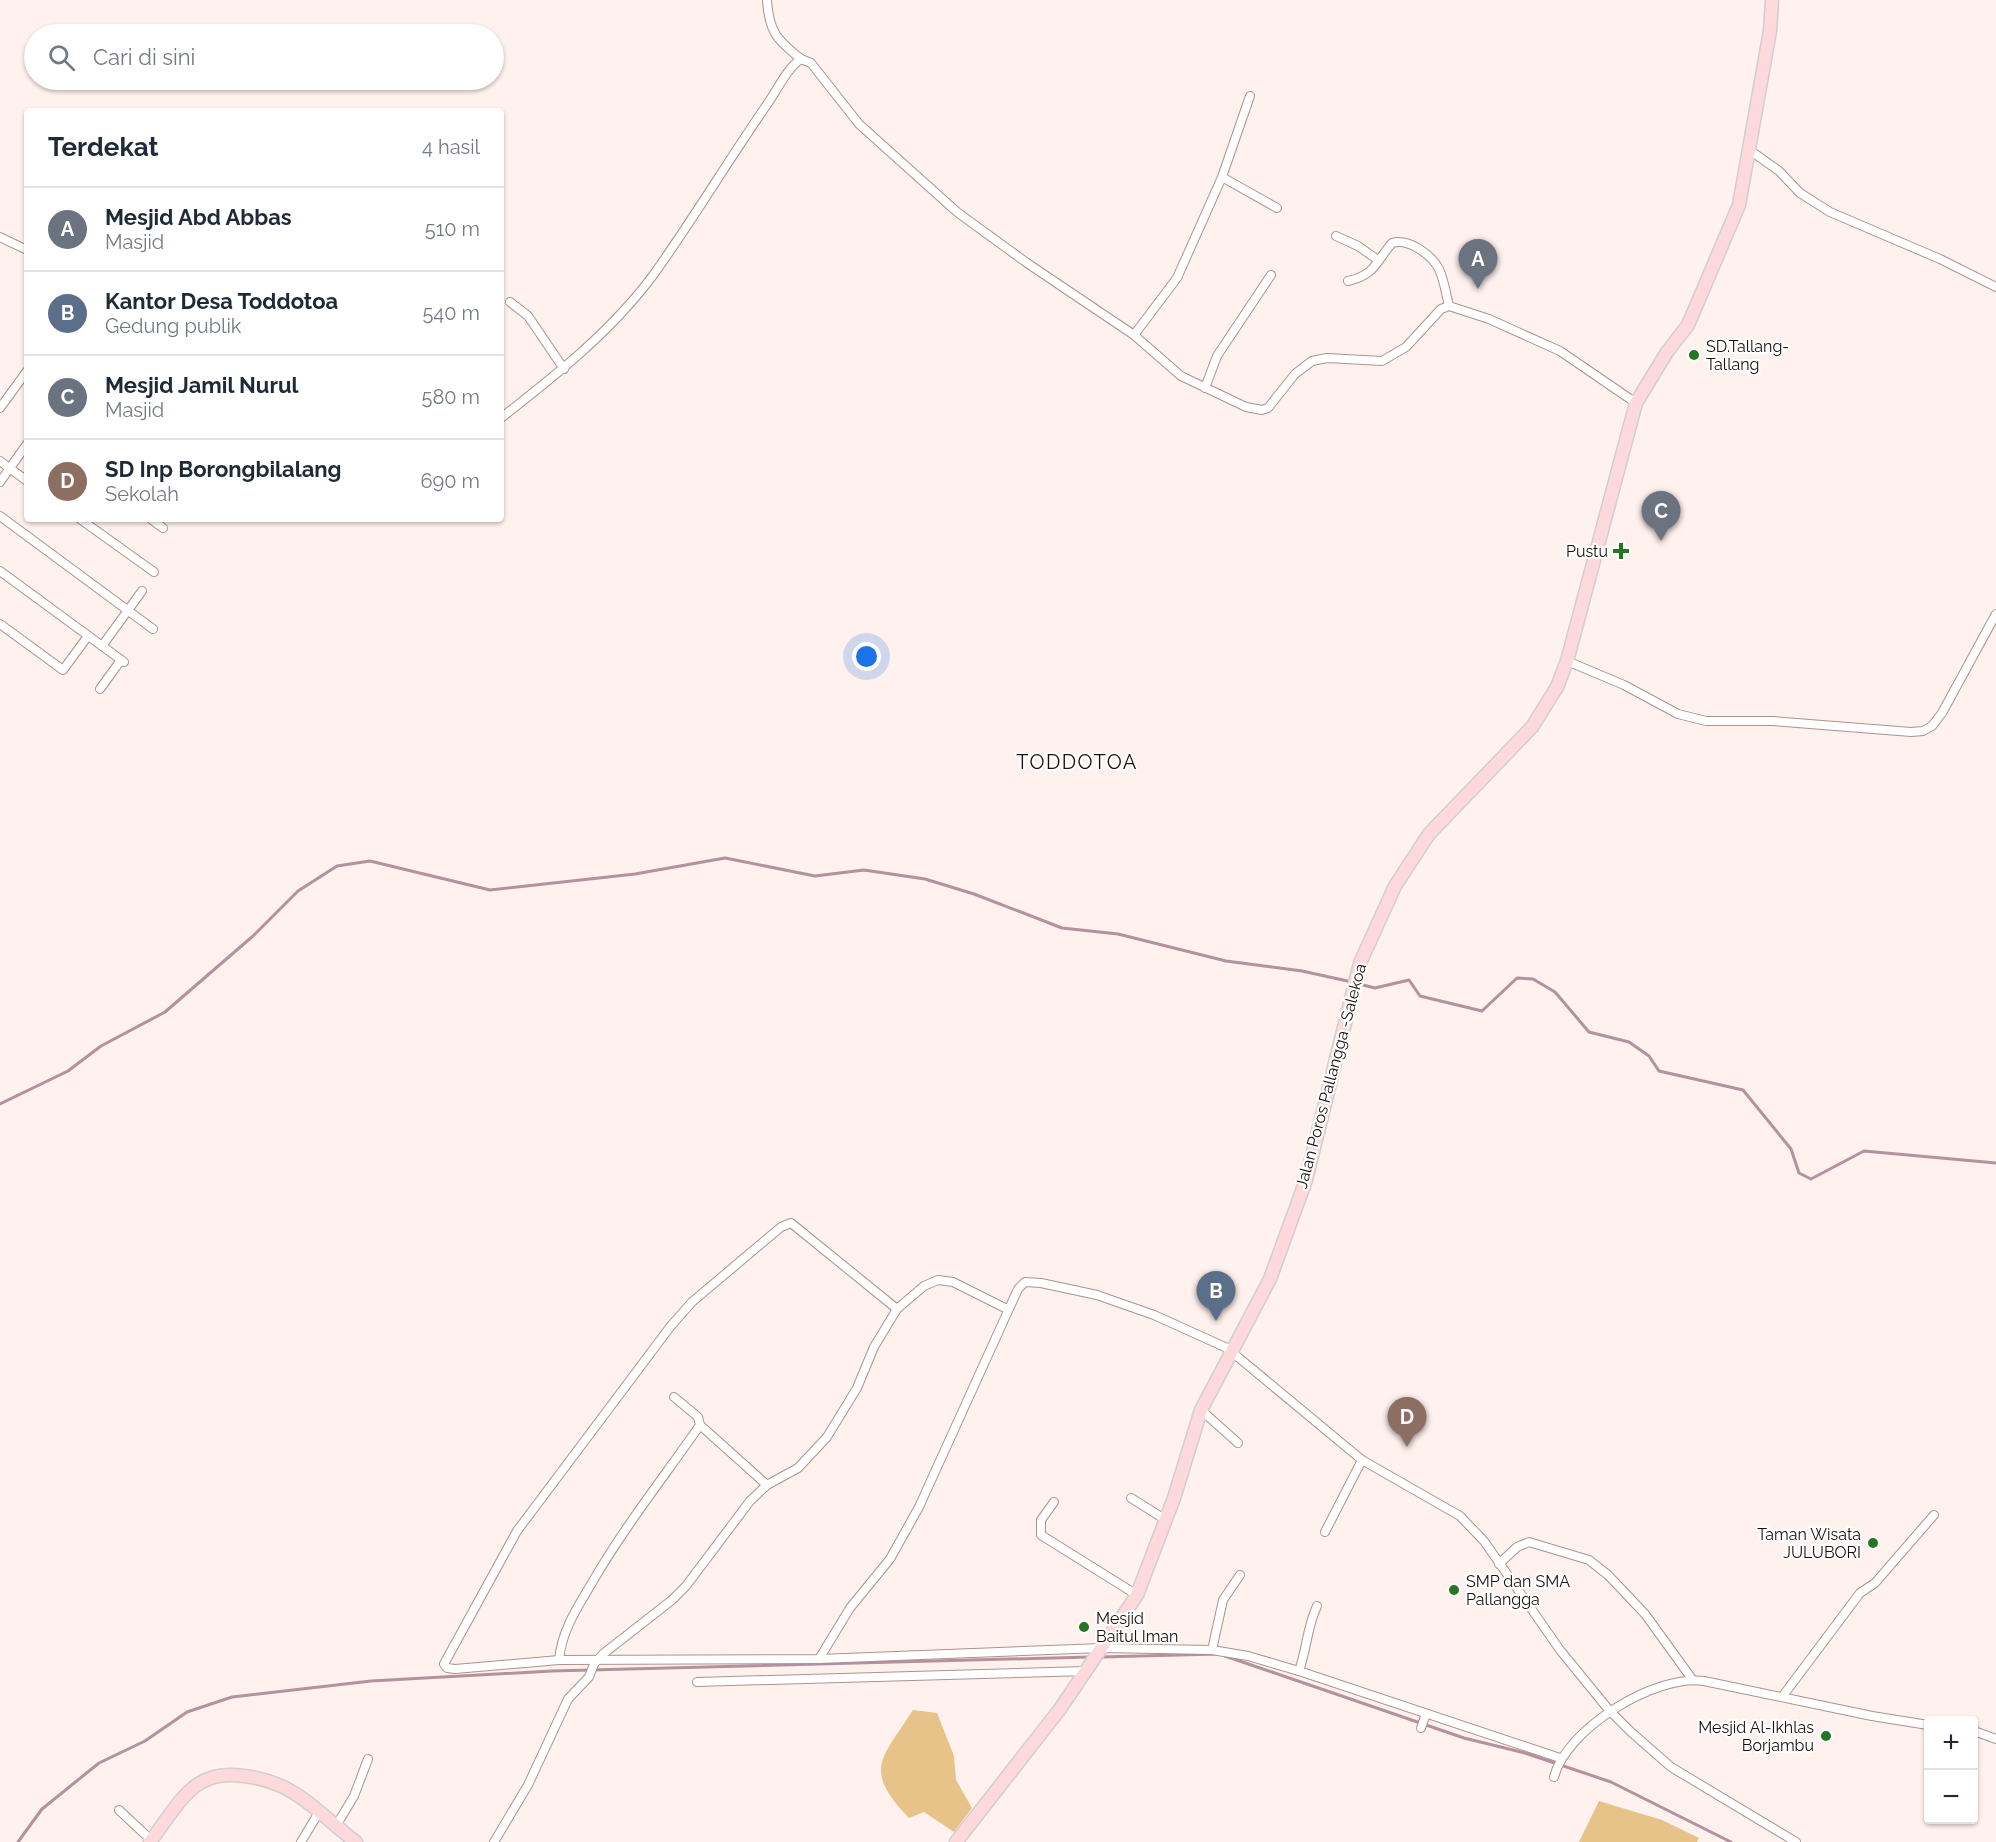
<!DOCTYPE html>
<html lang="id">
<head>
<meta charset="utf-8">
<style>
	:root { --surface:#fff; --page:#f2f2f3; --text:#1f2937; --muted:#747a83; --line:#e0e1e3; --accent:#257620 }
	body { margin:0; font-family:Raleway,sans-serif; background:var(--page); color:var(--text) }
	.controls { position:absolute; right:18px; bottom:18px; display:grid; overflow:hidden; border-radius:6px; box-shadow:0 2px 4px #0004 }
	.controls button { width:54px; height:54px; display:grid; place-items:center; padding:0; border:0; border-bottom:2px solid var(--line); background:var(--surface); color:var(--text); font:30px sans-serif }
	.you { position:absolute; left:867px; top:657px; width:21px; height:21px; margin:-15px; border:4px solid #fff; border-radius:50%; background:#1a73e8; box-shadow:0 0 0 9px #1a73e833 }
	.badge { display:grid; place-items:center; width:39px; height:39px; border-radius:50%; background:var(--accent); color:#fff; font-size:20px; font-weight:700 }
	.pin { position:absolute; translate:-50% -50px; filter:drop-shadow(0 2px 3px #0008) }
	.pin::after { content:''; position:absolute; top:32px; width:21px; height:18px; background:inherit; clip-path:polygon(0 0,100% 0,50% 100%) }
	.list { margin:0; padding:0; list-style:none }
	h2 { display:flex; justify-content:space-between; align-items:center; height:78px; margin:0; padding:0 24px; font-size:26px }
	h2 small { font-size:20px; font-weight:400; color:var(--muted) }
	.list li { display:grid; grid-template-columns:39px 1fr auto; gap:18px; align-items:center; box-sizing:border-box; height:84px; padding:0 24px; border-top:2px solid var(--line) }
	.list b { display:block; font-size:22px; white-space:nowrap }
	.list p { margin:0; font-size:20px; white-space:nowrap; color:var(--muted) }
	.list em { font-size:20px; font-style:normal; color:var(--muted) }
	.icon { flex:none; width:33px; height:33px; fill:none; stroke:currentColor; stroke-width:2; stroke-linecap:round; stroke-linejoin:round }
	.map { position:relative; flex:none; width:1996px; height:1842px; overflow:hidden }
	.search { position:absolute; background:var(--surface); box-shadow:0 2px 4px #0004; left:24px; top:24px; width:480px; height:66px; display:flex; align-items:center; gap:15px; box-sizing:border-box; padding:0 21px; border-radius:33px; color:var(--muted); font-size:22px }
	.panel { position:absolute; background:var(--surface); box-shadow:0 2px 4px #0004; left:24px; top:108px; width:480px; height:414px; border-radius:6px }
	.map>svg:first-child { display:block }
	.green { fill:#e8c389 }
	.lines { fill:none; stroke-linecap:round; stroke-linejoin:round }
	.stream { stroke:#b5909d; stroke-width:3 }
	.street-casing { stroke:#ae928a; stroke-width:10 }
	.primary-casing { stroke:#d1cfce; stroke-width:15 }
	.street { stroke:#fff; stroke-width:8 }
	.primary { stroke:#fed9dc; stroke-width:12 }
	.poi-dot { fill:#257620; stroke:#fff; stroke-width:2 }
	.labels { text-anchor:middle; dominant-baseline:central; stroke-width:4.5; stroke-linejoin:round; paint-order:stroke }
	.poi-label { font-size:16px; fill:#190f0c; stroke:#fff; text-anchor:start }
	.street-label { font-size:16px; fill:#190f0c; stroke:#fff }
	.quarter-label { font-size:20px; letter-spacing:1.5px; fill:#190f0c; stroke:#fff }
</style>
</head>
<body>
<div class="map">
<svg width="1996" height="1842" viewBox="0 0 1996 1842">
	<rect width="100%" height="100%" fill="#fef1ee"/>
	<g class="green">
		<path d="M913,1710l24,3 17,43 2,24 16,28 -18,24 -30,-20 -15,6c-47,-49 -27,-59 4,-108z"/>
		<polygon points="1599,1801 1662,1820 1699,1838 1697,1842 1579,1842"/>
	</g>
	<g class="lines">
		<g class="stream">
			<polyline points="1359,984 1375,988 1409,980 1420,996 1482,1011 1517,978 1533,979 1555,992 1589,1032 1629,1042 1649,1056 1659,1071 1743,1090 1791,1149 1799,1173 1811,1179 1864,1151 1996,1163"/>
			<polyline points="0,1104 68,1071 101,1046 165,1012 253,936 298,891 337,866 370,861 490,890 635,874 725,858 815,876 864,870 925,879 974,894 1062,928 1118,934 1226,961 1302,971 1352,982"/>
			<polyline points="1225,1656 1464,1738 1525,1753 1611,1782 1731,1842"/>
			<polyline points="1100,1657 1219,1654"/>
			<polyline points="18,1842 42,1809 99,1763 145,1741 187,1712 232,1697 371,1681 552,1671 1090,1657"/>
		</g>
		<g class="street-casing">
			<g id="street">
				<path d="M767,0c2,32 10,40 34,59"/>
				<polyline points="1751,151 1779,171 1800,193 1830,212 1940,259 1996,287"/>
				<polyline points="1222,177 1277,208"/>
				<polyline points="1336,236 1358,246 1378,260"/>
				<polyline points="0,237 27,250"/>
				<path d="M1348,281c27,-6 28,-19 44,-38 16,-5 39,11 47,26 5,11 7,24 10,37"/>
				<polyline points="510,302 528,316 564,369"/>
				<polyline points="1134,335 1177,278 1222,177 1250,96"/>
				<polyline points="1205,388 1217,356 1271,275"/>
				<polyline points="0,408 27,371"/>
				<path d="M501,418c55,-43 111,-87 153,-144 40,-56 75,-115 114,-171 9,-13 20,-36 33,-44l10,4 48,61 98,88 70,51 107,72 47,41 65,31 16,3 6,-2 27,-34 17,-13 15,-3 55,3 24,-14 35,-38 8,-3 40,13 71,32 76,52"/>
				<polyline points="0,461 27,481"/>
				<polyline points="0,482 27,444"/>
				<polyline points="0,516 153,629"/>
				<polyline points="80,519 154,572"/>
				<polyline points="151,519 163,528"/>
				<polyline points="0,571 124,662"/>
				<polyline points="0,624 63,670 88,636"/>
				<polyline points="102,646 142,591"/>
				<polyline points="1567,661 1624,685 1678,714 1706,721 1773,721 1911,732 1923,731 1932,726 1942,713 1996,614"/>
				<polyline points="100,689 121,660"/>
				<path d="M674,1397l24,20 2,8c-36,52 -75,101 -107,156 -15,26 -31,48 -34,79l260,-1 283,-11 110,2 36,6 51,15 261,87"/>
				<polyline points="1201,1410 1238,1443"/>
				<polyline points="700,1425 767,1485"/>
				<polyline points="1131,1498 1166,1520"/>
				<polyline points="1054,1502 1041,1520 1041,1535 1137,1595"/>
				<polyline points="1325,1532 1362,1460"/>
				<polyline points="1499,1564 1517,1547 1529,1542 1589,1560 1608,1575 1645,1614 1692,1679"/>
				<polyline points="1212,1650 1223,1600 1240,1575"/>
				<polyline points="819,1659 850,1608 890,1559 919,1507 1018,1289 1025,1282 1041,1283 1097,1295 1154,1315 1227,1348 1362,1460 1460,1516 1484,1541 1560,1650 1609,1710 1631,1732 1671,1767 1796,1842"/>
				<polyline points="559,1660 455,1669 447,1668 444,1664 517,1531 670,1327 692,1302 781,1227 791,1223 897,1309"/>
				<path d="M1299,1671c8,-23 8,-44 18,-65"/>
				<polyline points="697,1682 1087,1671"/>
				<polyline points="1782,1697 1860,1593 1875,1583 1934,1515"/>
				<polyline points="1421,1728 1426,1714"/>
				<polyline points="1974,1731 1996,1739"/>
				<path d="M1554,1777c12,-48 101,-103 150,-96l168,35 56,9"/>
				<polyline points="119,1810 151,1840"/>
				<polyline points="336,1826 354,1796 368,1759"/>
				<polyline points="301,1842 319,1812"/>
				<polyline points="494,1842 528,1785 568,1699 589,1677 594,1664 603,1654 672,1600 686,1586 750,1501 767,1485 798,1468 827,1437 857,1388 874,1347 897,1309 924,1286 938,1280 953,1282 1007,1309"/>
			</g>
		</g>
		<g class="primary-casing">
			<g id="primary">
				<path d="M150,1842c13,-17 32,-49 50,-59 13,-8 30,-9 44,-7 53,6 73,37 112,66"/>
				<polyline points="956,1842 1060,1709 1137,1595 1174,1498 1201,1410 1270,1279 1306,1180 1360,963 1395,886 1429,834 1532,727 1557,687 1567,661 1636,403 1667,352 1688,325 1739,205 1770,31 1772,0"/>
			</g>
		</g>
		<use href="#street" class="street"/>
		<use href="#primary" class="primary"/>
	</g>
	<g class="poi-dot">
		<circle cx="1694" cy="355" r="6"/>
		<path d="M1618 542h6v6h6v6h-6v6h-6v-6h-6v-6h6z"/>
		<circle cx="1873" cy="1543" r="6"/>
		<circle cx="1454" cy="1590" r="6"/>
		<circle cx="1084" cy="1627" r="6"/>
		<circle cx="1826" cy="1736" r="6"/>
	</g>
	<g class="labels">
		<g class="poi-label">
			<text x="1706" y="346">SD.Tallang-<tspan x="1706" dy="18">Tallang</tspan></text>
			<text x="1608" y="551" text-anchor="end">Pustu</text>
			<text x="1861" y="1534" text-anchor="end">Taman Wisata<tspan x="1861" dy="18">JULUBORI</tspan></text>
			<text x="1466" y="1581">SMP dan SMA<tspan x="1466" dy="18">Pallangga</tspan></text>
			<text x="1096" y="1618">Mesjid<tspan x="1096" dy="18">Baitul Iman</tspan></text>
			<text x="1814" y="1727" text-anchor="end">Mesjid Al-Ikhlas<tspan x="1814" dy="18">Borjambu</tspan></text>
		</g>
		<g class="street-label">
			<text transform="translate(1331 1076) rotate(-75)">Jalan Poros Pallangga -Salekoa</text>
		</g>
		<g class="quarter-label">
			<text x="1077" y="762">TODDOTOA</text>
		</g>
	</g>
</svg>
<div class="controls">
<button>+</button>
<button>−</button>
</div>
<div class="you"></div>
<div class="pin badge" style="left:1478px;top:289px;background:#6b7280">A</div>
<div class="pin badge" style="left:1216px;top:1321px;background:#5c6f8a">B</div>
<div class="pin badge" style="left:1661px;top:541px;background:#6b7280">C</div>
<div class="pin badge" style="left:1407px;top:1447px;background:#8d6e63">D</div>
<div class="search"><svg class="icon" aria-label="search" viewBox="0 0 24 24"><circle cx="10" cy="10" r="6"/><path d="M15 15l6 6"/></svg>Cari di sini</div>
<section class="panel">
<h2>Terdekat<small>4 hasil</small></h2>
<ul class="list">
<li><span class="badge" style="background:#6b7280">A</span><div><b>Mesjid Abd Abbas</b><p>Masjid</p></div><em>510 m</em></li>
<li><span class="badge" style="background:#5c6f8a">B</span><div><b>Kantor Desa Toddotoa</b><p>Gedung publik</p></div><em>540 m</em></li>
<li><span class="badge" style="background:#6b7280">C</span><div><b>Mesjid Jamil Nurul</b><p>Masjid</p></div><em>580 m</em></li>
<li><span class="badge" style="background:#8d6e63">D</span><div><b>SD Inp Borongbilalang</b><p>Sekolah</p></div><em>690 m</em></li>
</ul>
</section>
</div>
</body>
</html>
